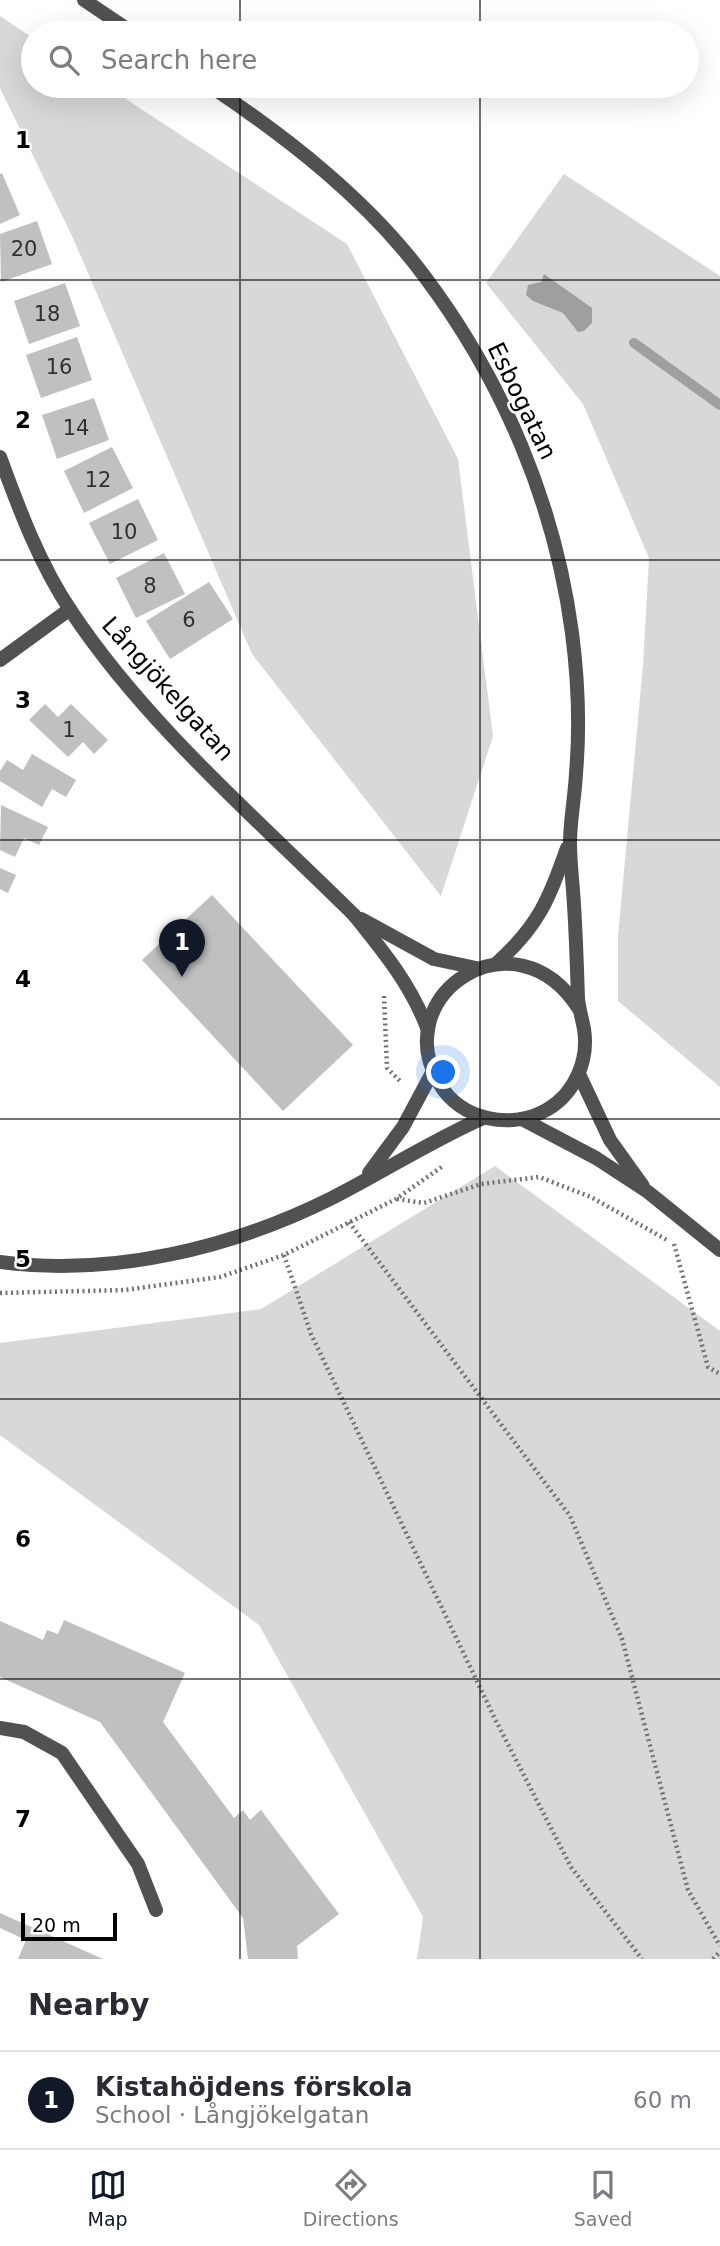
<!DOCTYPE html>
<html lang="en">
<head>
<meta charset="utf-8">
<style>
	:root { --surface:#fff; --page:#f7f7f7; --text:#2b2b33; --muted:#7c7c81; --line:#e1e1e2; --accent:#111827 }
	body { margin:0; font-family:"DejaVu Sans",sans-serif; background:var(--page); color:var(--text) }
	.scale { position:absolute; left:21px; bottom:18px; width:96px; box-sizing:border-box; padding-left:7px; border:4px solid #000; border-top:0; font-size:19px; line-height:24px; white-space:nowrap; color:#000; -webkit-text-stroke:5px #fff; paint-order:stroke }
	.you { position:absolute; left:444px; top:1073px; width:24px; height:24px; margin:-18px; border:5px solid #fff; border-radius:50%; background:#1a73e8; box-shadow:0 0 0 10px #1a73e833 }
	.badge { display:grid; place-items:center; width:46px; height:46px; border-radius:50%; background:var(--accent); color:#fff; font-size:23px; font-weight:700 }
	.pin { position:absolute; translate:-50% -58px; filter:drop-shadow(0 2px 4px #0008) }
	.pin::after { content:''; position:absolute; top:37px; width:24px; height:21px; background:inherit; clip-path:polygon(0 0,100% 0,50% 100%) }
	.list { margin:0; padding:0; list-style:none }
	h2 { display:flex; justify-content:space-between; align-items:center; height:91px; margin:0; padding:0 28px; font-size:30px }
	h2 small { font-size:23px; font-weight:400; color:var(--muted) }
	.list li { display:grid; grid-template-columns:46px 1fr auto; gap:21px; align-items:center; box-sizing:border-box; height:98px; padding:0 28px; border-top:2px solid var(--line) }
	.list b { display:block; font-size:26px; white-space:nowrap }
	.list p { margin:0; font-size:23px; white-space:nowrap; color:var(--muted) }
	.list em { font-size:23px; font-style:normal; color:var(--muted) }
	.icon { flex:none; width:38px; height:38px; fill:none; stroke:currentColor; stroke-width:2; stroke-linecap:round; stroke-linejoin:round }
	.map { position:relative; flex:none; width:720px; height:1959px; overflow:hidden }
	.search { position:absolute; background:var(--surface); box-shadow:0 7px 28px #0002; left:21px; right:21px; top:21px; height:77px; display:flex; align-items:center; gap:18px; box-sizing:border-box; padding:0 24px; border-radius:38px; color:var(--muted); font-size:26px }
	.sheet { height:189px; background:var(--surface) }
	nav { display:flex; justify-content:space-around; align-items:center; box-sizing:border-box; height:98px; border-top:2px solid var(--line); background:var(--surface); font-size:19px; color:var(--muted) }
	nav a { display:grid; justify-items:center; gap:4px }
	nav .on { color:var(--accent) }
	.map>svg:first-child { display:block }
	.green { fill:#d8d8d8 }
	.water { fill:#9f9f9f }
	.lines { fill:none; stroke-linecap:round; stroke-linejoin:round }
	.stream { stroke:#9f9f9f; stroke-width:10 }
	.building { fill:#c0c0c0 }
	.path { stroke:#737373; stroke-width:4.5; stroke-dasharray:2 3.5; stroke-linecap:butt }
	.service { stroke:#515151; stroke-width:14 }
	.minor { stroke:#515151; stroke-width:14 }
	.tertiary { stroke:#515151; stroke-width:14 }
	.grid { fill:none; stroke:#000; stroke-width:2; stroke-opacity:0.55 }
	.labels { text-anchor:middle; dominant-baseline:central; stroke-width:5; stroke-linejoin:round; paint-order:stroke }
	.number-label { font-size:21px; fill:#303030 }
	.street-label { font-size:24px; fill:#000; stroke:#fff }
	.grid-label { font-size:23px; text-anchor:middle; font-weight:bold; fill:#000; stroke:#fff; stroke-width:5; stroke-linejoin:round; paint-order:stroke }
</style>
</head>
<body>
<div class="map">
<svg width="720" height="1959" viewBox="0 0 720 1959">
	<rect width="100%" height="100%" fill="#fff"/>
	<g class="green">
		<polygon points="0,16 33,38 33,86 106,86 347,244 458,459 493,736 441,896 252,654 72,236 0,88"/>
		<polygon points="564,174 720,276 720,1087 618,1001 618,936 643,665 649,558 583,404 486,283"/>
		<polygon points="495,1166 720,1331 720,1959 417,1959 423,1917 259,1625 0,1435 0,1343 261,1309"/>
	</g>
	<polygon class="water" points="544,274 592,308 592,323 584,331 578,332 563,313 533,301 526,295 528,285 541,282"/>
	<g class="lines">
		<polyline class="stream" points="634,343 720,405"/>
	</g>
	<g class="building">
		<polygon points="2,173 20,215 0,224 0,174"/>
		<polygon points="37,221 52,264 1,282 0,234"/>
		<polygon points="65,283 80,326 29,344 14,301"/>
		<polygon points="77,337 92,380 41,398 26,355"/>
		<polygon points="94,398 109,440 57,459 42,415"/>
		<polygon points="112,447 133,488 84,513 64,471"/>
		<polygon points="138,499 158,540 110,564 89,523"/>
		<polygon points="164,553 185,594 136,618 116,578"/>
		<polygon points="209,582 233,619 170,659 146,621"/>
		<polygon points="45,704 58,717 71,704 108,740 94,754 83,742 68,757 29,720"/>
		<polygon points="32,754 76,780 66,797 52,789 42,807 0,781 0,771 7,760 23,770"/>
		<polygon points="1,805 48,827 39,845 24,838 15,857 0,850"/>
		<polygon points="0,868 16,875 8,893 0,889"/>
		<polygon points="212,895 353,1045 283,1111 142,960"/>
		<polygon points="64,1620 185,1673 163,1722 234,1818 243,1810 250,1820 261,1810 339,1914 297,1946 298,1959 248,1959 243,1918 100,1722 0,1677 0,1621 43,1640 47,1630 58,1634"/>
		<polygon points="0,1913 103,1959 18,1959 26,1940 0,1928"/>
	</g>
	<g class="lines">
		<g class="path">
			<polyline points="384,996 387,1068 401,1082"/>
			<polyline points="397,1199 424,1203 481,1184 539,1177 591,1197 667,1240"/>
			<polyline points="349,1222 570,1516 622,1639 688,1890 720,1946"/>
			<polyline points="674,1244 708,1367 720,1374"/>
			<polyline points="284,1255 311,1334 495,1719 571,1867 642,1959"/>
			<polyline points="0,1293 125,1290 220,1277 284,1255 396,1199 443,1166"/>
			<polyline points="713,1959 720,1952"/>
		</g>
		<polyline class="service" points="0,1728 24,1732 62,1753 138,1864 156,1910"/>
		<g class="minor">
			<path d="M0,457c19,52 40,108 71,154 75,113 187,209 283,304"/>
			<polyline points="0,660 70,609"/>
		</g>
		<g class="tertiary">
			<polyline points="84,0 133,33"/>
			<path d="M210,86c78,52 159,115 215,191 78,104 130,227 147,356 6,46 8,94 4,140 -1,23 -6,47 -6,70 0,21 3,42 4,62 2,31 3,62 4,94 1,10 4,19 6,30 5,31 -9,64 -36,80 -36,22 -88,11 -109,-26 -52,-89 77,-174 140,-74"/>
			<path d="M354,915c30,37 57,70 74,115"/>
			<polyline points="361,919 434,959 476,968"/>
			<path d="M496,964c43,-39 52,-63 71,-116"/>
			<polyline points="579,1074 610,1140 643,1186"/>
			<polyline points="522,1119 596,1158 648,1192 720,1250"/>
			<polyline points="369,1173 403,1127 433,1071"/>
			<path d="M0,1262c112,15 232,-14 332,-64 51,-26 99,-57 151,-80"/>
		</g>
	</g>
	<path class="grid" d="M240,0v33M480,0v33M240,86v1873M480,86v1873M0,280h720M0,560h720M0,840h720M0,1119h720M0,1399h720M0,1679h720"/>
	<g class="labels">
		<g class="number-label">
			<text x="24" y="249">20</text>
			<text x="47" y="314">18</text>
			<text x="59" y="367">16</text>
			<text x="76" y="428">14</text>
			<text x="98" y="480">12</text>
			<text x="124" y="532">10</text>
			<text x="150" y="586">8</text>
			<text x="189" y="620">6</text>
			<text x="69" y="730">1</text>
		</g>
		<g class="street-label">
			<text transform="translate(522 401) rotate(64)">Esbogatan</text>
			<text transform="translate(168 689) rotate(48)">Långjökelgatan</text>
		</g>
	</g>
	<g class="grid-label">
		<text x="23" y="148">1</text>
		<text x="23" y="428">2</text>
		<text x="23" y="708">3</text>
		<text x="23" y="987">4</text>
		<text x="23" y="1267">5</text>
		<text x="23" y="1547">6</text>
		<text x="23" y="1827">7</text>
	</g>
</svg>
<div class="scale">20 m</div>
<div class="you"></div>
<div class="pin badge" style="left:182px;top:977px">1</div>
<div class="search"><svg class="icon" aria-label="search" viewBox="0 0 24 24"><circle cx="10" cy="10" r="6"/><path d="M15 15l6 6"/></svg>Search here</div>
</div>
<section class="sheet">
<h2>Nearby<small></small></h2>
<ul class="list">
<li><span class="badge">1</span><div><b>Kistahöjdens förskola</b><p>School · Långjökelgatan</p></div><em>60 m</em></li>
</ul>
</section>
<nav>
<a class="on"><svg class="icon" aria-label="map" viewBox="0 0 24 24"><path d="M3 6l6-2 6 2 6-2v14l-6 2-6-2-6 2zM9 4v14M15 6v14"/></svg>Map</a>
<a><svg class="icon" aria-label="directions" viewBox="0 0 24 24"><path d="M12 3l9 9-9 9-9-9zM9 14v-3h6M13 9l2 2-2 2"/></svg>Directions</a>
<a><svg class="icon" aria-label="saved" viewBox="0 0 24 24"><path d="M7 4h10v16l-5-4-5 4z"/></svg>Saved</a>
</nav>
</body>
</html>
